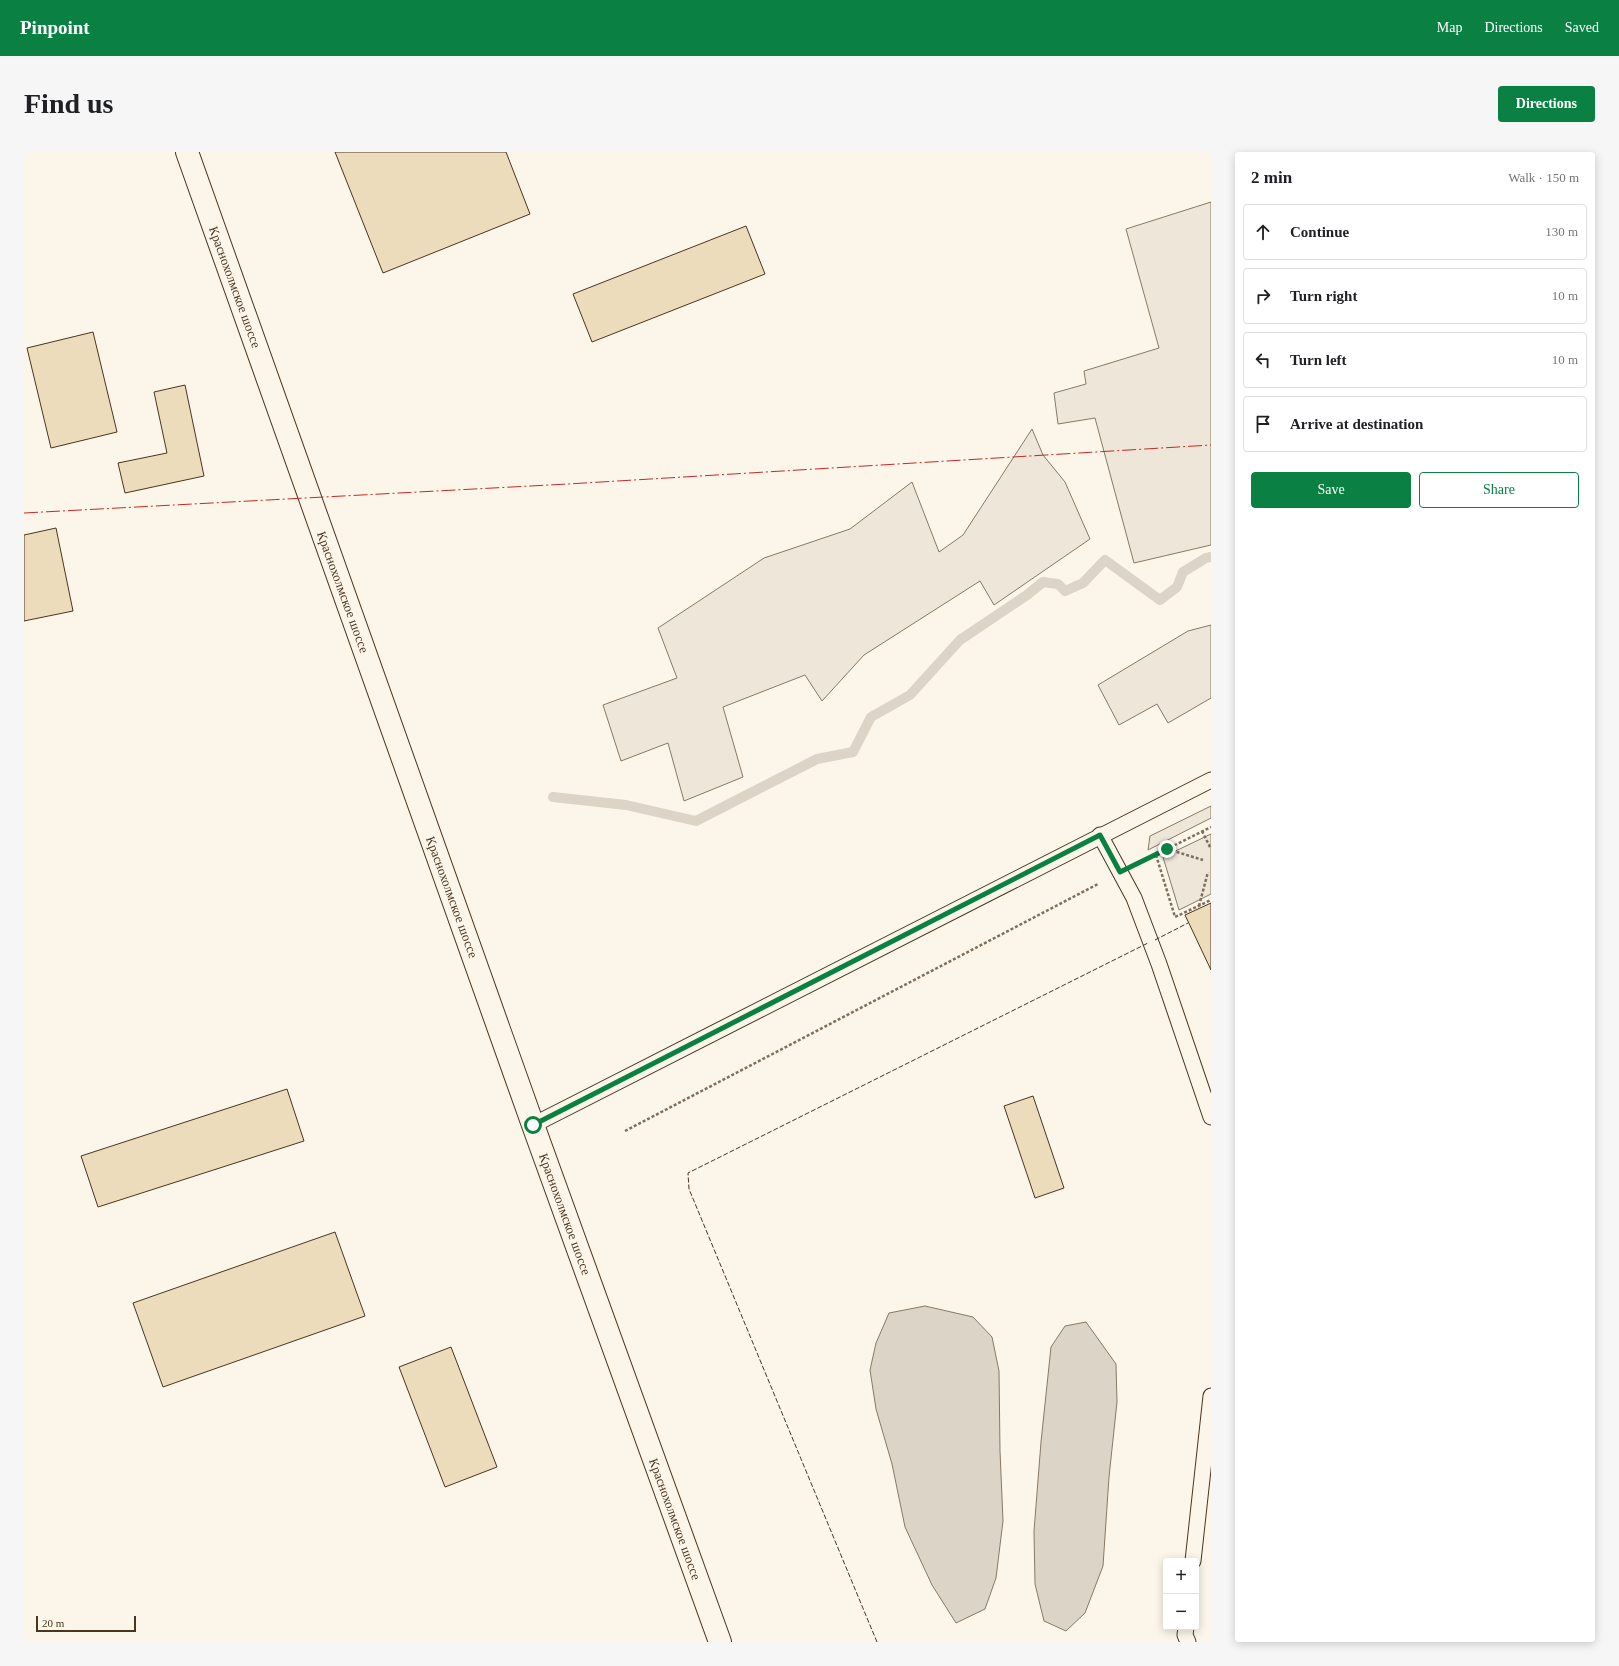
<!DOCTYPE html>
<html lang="en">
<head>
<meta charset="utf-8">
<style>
	:root { --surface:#fff; --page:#f6f6f6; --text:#202124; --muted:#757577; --line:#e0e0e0; --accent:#0b8043 }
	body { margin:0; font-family:Georgia,serif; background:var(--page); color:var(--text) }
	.controls { position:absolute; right:12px; bottom:12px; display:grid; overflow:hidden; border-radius:4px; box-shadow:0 2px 10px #0003 }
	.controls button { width:36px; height:36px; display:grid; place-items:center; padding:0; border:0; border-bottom:1px solid var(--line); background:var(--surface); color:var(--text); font:20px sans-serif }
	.scale { position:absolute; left:12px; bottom:10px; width:100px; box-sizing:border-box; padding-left:4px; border:2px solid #4a3520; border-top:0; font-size:11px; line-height:14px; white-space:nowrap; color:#4a3520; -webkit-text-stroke:3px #fbf6e9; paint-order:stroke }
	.stop { position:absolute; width:12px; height:12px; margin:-9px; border:3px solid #0b8043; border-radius:50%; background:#fff }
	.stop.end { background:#0b8043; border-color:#fff; box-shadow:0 1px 4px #0008 }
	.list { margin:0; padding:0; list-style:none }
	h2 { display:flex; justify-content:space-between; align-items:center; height:52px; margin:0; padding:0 16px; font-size:17px }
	h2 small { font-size:13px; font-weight:400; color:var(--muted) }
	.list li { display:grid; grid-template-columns:26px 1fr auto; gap:12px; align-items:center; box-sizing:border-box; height:56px; margin:0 8px 8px; padding:0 8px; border:1px solid var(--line); border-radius:4px }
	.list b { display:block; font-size:15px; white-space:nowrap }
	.list em { font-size:13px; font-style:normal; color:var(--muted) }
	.actions { display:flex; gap:8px; padding:12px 16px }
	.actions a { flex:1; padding:9px 0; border:1px solid var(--accent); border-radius:4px; text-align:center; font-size:14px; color:var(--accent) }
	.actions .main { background:var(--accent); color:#fff }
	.icon { flex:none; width:22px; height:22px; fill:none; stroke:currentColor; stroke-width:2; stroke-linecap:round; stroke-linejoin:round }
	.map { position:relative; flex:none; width:1187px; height:1490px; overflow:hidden; border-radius:4px }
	header { display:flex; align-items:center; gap:24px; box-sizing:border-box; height:56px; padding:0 20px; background:var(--accent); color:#fff }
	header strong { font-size:19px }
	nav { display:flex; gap:22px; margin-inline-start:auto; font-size:14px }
	.intro { display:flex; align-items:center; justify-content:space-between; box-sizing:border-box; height:96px; padding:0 24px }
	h1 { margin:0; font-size:28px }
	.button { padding:10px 18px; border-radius:4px; background:var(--accent); color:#fff; font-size:14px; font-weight:700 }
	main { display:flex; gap:24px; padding:0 24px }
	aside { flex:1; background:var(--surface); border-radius:4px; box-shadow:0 2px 10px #0003 }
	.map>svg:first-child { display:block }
	.green { fill:#ede6d9; stroke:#887966 }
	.water { fill:#dcd4c6; stroke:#887966 }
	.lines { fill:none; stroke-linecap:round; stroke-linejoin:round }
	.stream { stroke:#dcd4c6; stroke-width:10 }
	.building { fill:#ecdcbc; stroke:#4a3520 }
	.service-casing { stroke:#4a3520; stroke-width:17 }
	.primary-casing { stroke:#4a3520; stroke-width:24 }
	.path { stroke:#7f6f5c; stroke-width:2.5; stroke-dasharray:3 2; stroke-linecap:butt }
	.service { stroke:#fbf6e9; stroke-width:15 }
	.primary { stroke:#fbf6e9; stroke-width:22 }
	.fence { stroke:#4a3520; stroke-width:1; stroke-dasharray:5 2; stroke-linecap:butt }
	.power { stroke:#c62828; stroke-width:1; stroke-dasharray:14 3 2 3; stroke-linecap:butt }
	.route { stroke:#0b8043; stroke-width:5 }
	.labels { text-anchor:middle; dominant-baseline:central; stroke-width:3; stroke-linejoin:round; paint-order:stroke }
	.street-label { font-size:13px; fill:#4a3520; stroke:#fbf6e9 }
</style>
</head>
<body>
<header>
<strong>Pinpoint</strong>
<nav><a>Map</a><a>Directions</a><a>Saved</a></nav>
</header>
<div class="intro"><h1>Find us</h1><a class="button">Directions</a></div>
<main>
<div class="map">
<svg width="1187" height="1490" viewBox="0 0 1187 1490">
	<rect width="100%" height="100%" fill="#fbf6e9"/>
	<g class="green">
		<polygon points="1187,50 1187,393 1110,411 1071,266 1034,272 1030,241 1062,232 1060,219 1135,196 1102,77"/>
		<polygon points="1008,277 1019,303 1041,330 1066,387 970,453 956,429 840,503 798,549 781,523 699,555 719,625 660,649 644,591 597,609 579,553 653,526 634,476 740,406 826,377 888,330 915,400 939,383"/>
		<polygon points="1187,473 1187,546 1144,571 1133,552 1095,573 1074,533 1164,479"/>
		<polygon points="1187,654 1187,666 1124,698 1126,684"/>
		<polygon points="1187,682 1187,742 1155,758 1139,705"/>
	</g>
	<g class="water">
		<polygon points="901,1154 949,1165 968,1185 975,1219 976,1299 979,1369 972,1426 961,1457 932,1471 908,1433 881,1375 868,1312 852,1257 846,1218 852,1191 865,1161"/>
		<polygon points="1062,1170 1092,1212 1093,1250 1085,1325 1079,1414 1061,1461 1042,1479 1020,1469 1011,1432 1010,1379 1017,1290 1027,1195 1041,1174"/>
	</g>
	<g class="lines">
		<polyline class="stream" points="529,645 602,653 672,669 793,607 829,600 847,565 886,543 936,488 1003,443 1019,430 1034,432 1041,439 1059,431 1081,408 1136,448 1153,435 1159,420 1182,406 1187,405"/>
	</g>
	<g class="building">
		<polygon points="311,0 482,0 506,62 359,121"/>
		<polygon points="722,74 741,122 568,190 549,142"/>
		<polygon points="69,180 93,280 27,296 3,196"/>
		<polygon points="161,233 180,324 101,341 94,311 143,301 130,240"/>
		<polygon points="32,376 49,459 0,469 0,383"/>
		<polygon points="1187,751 1187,818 1161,763"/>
		<polygon points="263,937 280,989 74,1055 57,1004"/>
		<polygon points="1009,944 1040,1036 1011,1046 980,954"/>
		<polygon points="311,1080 341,1164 139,1235 109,1151"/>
		<polygon points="427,1195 473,1315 421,1335 375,1215"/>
	</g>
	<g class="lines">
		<g class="service-casing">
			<g id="service">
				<polyline points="1076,683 1110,746 1135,812 1187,965"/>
				<polyline points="509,973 1187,628"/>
				<polyline points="1169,1409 1187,1244"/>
				<polyline points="1162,1475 1161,1483 1164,1490"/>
			</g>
		</g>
		<g class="primary-casing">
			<polyline id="primary" points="163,0 509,973 696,1490"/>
		</g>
		<g class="path">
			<polyline points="1178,679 1187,697"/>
			<polyline points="1143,697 1179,708"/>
			<polyline points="1132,703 1151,765 1187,748"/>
			<polyline points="1119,709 1187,675"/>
			<polyline points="1175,754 1184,720"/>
			<polyline points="601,979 1074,732"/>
		</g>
		<use href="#service" class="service"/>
		<use href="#primary" class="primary"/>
		<g class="fence">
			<polyline points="1131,788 1164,771"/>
			<polyline points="853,1490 665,1037 664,1021 1124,791"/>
		</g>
		<polyline class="power" points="0,361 544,332 1187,293"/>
	</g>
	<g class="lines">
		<polyline class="route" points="509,973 1076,683 1096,720 1143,697"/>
	</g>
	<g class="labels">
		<g class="street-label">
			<text transform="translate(211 135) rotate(70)">Краснохолмское шоссе</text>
			<text transform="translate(319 440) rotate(70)">Краснохолмское шоссе</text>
			<text transform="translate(428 745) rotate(70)">Краснохолмское шоссе</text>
			<text transform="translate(541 1062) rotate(70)">Краснохолмское шоссе</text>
			<text transform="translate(651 1367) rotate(70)">Краснохолмское шоссе</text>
		</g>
	</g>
</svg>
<div class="controls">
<button>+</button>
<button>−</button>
</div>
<div class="scale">20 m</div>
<div class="stop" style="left:509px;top:973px"></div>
<div class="stop end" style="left:1143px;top:697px"></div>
</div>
<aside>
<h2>2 min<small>Walk · 150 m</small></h2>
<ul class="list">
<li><svg class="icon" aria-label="ahead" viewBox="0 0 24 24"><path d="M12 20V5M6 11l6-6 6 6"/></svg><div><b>Continue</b></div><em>130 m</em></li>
<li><svg class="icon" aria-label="right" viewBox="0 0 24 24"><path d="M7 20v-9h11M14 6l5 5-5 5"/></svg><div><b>Turn right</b></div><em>10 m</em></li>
<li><svg class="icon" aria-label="left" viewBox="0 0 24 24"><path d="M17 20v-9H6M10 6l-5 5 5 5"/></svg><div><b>Turn left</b></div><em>10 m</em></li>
<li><svg class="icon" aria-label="arrive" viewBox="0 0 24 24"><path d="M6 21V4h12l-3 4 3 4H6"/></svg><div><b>Arrive at destination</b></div></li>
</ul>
<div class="actions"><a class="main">Save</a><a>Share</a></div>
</aside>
</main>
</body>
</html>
